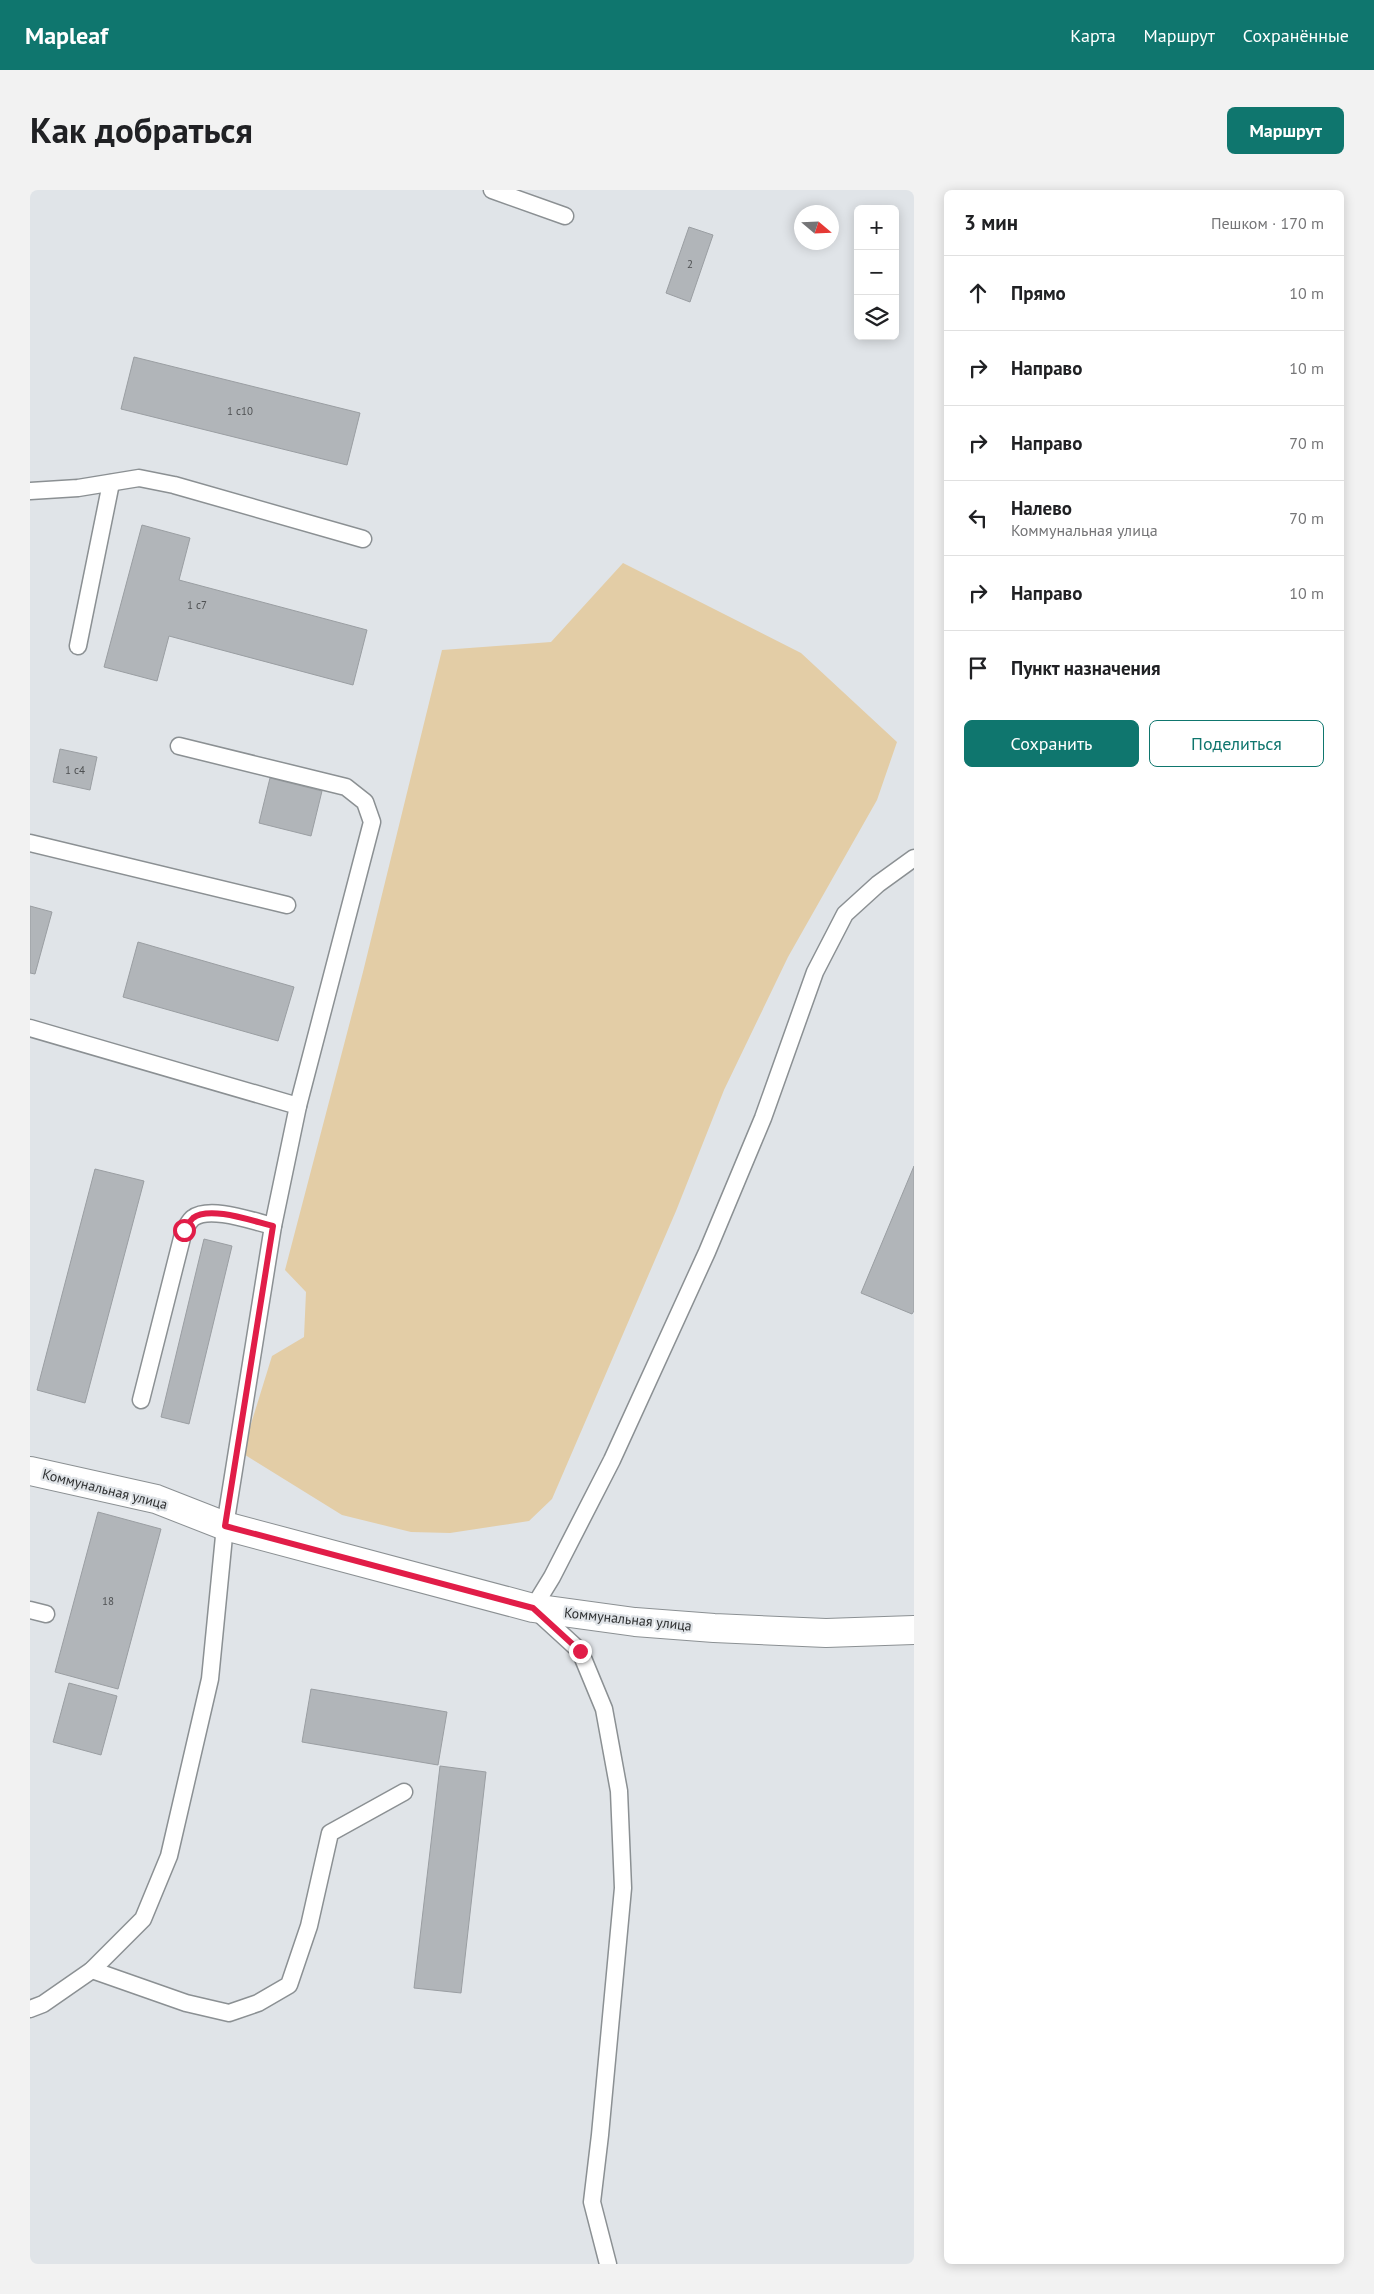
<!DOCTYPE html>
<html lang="ru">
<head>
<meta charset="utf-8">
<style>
	:root { --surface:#fff; --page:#f2f2f2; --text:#202124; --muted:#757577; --line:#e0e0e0; --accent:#0f766e }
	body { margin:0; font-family:"PT Sans",sans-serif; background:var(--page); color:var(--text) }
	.controls { position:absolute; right:15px; top:15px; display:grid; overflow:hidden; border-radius:8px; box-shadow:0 2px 12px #0003 }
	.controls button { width:45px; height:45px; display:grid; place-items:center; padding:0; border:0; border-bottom:1px solid var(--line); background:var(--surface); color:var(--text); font:25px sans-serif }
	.compass { position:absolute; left:764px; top:15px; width:45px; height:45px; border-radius:50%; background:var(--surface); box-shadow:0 2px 12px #0003; rotate:109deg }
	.stop { position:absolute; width:15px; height:15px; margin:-11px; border:4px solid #e11d48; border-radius:50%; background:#fff }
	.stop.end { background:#e11d48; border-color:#fff; box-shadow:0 1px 5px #0008 }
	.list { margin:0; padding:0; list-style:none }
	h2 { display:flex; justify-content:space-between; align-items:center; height:65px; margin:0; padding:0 20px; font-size:21px }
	h2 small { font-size:16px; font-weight:400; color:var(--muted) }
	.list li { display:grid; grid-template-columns:32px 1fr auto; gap:15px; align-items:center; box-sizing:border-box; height:75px; padding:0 20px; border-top:1px solid var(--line) }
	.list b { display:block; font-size:19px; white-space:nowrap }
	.list p { margin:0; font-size:16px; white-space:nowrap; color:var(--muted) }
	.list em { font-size:16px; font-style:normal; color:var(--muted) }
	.actions { display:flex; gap:10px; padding:15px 20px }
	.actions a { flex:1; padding:11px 0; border:1px solid var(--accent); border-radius:8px; text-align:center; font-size:18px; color:var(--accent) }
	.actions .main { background:var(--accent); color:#fff }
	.icon { flex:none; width:28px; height:28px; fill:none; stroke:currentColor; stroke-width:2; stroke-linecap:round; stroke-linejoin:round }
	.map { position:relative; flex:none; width:884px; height:2074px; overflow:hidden; border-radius:8px }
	header { display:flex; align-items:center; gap:30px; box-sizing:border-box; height:70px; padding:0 25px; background:var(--accent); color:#fff }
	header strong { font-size:24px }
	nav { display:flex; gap:28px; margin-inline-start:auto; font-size:18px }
	.intro { display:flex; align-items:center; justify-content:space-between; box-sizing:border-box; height:120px; padding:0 30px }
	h1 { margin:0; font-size:35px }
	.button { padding:12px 22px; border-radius:8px; background:var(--accent); color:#fff; font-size:18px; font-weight:700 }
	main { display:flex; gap:30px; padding:0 30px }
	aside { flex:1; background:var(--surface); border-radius:8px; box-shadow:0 2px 12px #0003 }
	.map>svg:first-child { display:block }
	.green { fill:#e3cda6 }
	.building { fill:#b1b5b9; stroke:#9a9ea2 }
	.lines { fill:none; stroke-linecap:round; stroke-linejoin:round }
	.lane-casing { stroke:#8b9093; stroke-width:19 }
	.street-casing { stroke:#8b9093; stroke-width:30 }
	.lane { stroke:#fff; stroke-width:16 }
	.street { stroke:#fff; stroke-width:28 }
	.route { stroke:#e11d48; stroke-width:6 }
	.labels { text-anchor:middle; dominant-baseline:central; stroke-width:4.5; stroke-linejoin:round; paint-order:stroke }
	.number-label { font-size:11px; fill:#4e5052 }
	.street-label { font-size:14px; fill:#2d2f30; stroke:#e0e4e8 }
</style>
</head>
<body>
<header>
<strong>Mapleaf</strong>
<nav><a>Карта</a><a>Маршрут</a><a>Сохранённые</a></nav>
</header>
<div class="intro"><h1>Как добраться</h1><a class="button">Маршрут</a></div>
<main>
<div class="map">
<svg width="884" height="2074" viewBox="0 0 884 2074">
	<rect width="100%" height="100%" fill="#e0e4e8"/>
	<polygon class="green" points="593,373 771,463 867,552 847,610 758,767 694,900 646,1021 522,1309 499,1331 420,1343 381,1342 312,1325 212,1263 242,1166 274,1147 276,1102 255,1080 333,782 412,460 521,452"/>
	<g class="building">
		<polygon points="659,37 683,45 660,112 636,103"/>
		<polygon points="104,167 330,223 317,275 91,219"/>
		<polygon points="112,335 160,348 149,390 337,440 323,495 139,446 127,491 74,477"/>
		<polygon points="30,559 67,567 60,600 23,592"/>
		<polygon points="240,588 292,601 281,646 229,633"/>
		<polygon points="0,716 22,722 5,784 0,783"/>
		<polygon points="108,752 264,797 248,851 93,807"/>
		<polygon points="884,976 884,1121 882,1124 831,1103"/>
		<polygon points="65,979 114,991 55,1213 7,1200"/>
		<polygon points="174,1049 202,1056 159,1234 131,1227"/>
		<polygon points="68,1322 131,1339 88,1499 25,1482"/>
		<polygon points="39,1493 87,1506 71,1565 23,1552"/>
		<polygon points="281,1499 417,1522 408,1575 272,1552"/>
		<polygon points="410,1576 456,1582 431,1803 384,1798"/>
	</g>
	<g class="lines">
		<g class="lane-casing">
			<g id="lane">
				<polyline points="462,0 535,26"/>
				<polyline points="0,301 48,298 109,288 144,295 333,349"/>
				<polyline points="48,456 81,293"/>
				<polyline points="149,556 316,597 335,612 342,632 268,916"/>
				<polyline points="0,653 257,715"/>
				<polyline points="0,838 268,916 243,1036 195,1336 180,1489 139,1666 113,1729 62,1780 13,1814 0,1819"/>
				<path d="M111,1210l43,-170c3,-4 6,-10 9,-12 17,-13 62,4 80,8"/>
				<polyline points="0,1420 16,1424"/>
				<polyline points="62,1780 156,1813 199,1823 228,1813 259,1795 279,1736 300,1643 374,1602"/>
				<polyline points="578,2074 562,2012 570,1945 593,1698 589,1601 574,1519 550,1461 503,1418 522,1387 582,1270 677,1062 733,928 785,782 815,724 848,694 884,668"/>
			</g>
		</g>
		<g class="street-casing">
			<polyline id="street" points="0,1281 126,1309 195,1336 503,1418 605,1432 684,1438 796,1443 884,1440"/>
		</g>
		<use href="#lane" class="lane"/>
		<use href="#street" class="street"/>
	</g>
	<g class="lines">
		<path class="route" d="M154,1040c2,-4 6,-9 9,-12 17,-13 62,4 80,8l-48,300 308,82 47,43"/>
	</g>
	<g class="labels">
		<g class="number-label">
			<text x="660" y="74">2</text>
			<text x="210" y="221">1 с10</text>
			<text x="167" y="415">1 с7</text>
			<text x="45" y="580">1 с4</text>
			<text x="78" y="1411">18</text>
		</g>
		<g class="street-label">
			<text transform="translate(75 1299) rotate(14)">Коммунальная улица</text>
			<text transform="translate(598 1429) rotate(6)">Коммунальная улица</text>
		</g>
	</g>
</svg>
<div class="controls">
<button>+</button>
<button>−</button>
<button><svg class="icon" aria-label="layers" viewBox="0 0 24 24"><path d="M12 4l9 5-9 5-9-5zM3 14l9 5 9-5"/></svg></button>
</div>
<svg class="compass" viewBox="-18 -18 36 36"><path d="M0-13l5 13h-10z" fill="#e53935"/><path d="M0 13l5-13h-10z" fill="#757577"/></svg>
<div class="stop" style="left:154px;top:1040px"></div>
<div class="stop end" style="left:550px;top:1461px"></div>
</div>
<aside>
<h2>3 мин<small>Пешком · 170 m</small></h2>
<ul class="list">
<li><svg class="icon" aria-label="ahead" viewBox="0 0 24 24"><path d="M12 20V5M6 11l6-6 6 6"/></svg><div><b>Прямо</b></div><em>10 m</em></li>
<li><svg class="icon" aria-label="right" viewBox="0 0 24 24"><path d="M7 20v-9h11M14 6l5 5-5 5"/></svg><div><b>Направо</b></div><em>10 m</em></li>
<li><svg class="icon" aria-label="right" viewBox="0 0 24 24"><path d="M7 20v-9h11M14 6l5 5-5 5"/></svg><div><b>Направо</b></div><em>70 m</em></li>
<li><svg class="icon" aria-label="left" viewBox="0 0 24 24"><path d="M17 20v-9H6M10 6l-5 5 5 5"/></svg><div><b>Налево</b><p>Коммунальная улица</p></div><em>70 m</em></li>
<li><svg class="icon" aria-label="right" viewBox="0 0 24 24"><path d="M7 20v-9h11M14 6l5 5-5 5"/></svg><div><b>Направо</b></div><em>10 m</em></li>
<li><svg class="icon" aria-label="arrive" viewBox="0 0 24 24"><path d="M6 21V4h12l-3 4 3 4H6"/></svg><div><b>Пункт назначения</b></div></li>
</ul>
<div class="actions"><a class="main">Сохранить</a><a>Поделиться</a></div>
</aside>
</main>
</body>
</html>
